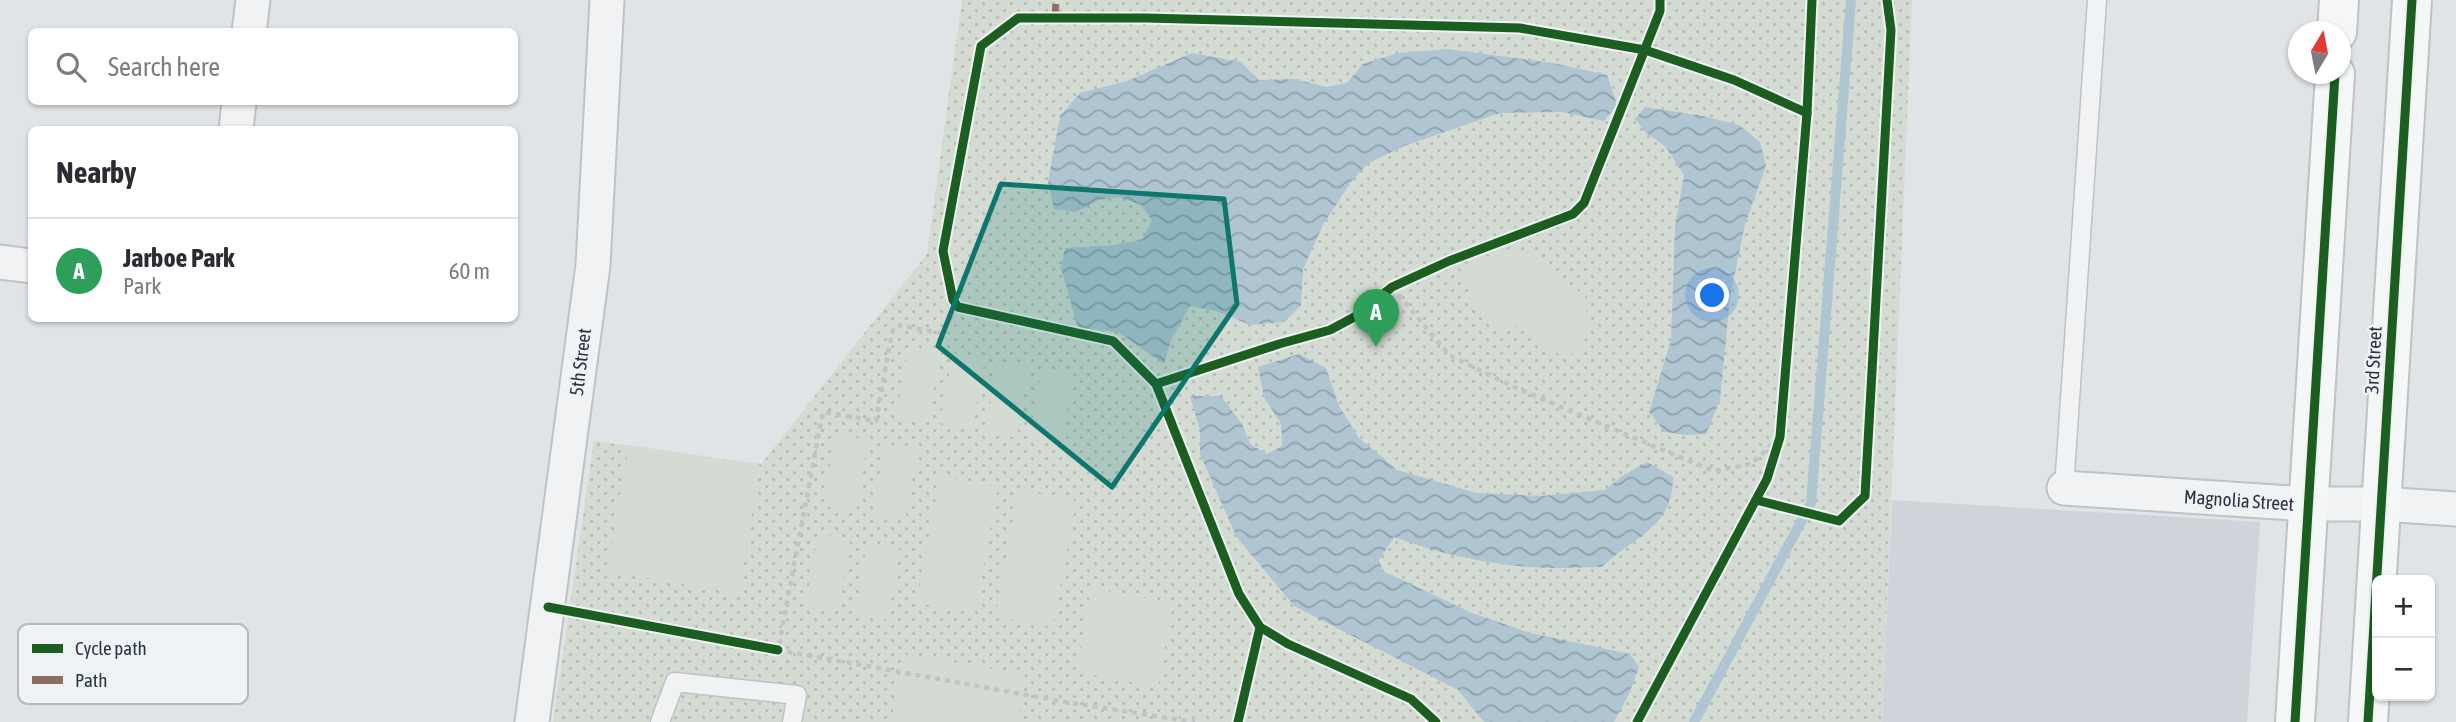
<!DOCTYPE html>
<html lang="en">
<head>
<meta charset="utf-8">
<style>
	:root { --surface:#fff; --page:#f7f7f7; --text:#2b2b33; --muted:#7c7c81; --line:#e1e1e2; --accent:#db2777 }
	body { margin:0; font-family:"Asap Condensed",sans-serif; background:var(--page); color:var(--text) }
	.controls { position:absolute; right:21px; bottom:21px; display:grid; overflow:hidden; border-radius:10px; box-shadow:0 2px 5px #0004 }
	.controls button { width:63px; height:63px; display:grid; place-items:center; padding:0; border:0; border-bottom:2px solid var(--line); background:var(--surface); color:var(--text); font:35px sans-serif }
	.compass { position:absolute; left:2288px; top:21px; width:63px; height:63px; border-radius:50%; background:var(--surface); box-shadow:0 2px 5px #0004; rotate:10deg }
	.you { position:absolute; left:1713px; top:296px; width:24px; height:24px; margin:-18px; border:5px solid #fff; border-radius:50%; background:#1a73e8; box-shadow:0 0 0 10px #1a73e833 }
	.badge { display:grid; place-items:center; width:46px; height:46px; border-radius:50%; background:var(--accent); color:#fff; font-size:23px; font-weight:700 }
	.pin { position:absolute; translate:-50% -58px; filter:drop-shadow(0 2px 4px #0008) }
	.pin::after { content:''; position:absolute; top:37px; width:24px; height:21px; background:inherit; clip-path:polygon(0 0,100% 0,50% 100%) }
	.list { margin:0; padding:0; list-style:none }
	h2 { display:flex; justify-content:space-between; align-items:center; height:91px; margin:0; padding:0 28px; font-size:30px }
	h2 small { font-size:23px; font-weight:400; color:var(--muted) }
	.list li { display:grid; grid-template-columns:46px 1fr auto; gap:21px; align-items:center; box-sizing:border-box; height:105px; padding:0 28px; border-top:2px solid var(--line) }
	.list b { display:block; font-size:26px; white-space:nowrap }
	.list p { margin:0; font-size:23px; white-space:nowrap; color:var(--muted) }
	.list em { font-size:23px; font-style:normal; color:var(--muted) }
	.icon { flex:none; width:38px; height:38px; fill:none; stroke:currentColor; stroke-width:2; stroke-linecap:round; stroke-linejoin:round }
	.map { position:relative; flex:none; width:2456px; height:722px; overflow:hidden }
	.search { position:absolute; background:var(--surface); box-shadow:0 2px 5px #0004; left:28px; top:28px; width:490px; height:77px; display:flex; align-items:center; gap:18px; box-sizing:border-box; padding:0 24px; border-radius:10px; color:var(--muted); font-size:26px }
	.panel { position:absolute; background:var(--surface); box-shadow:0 2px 5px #0004; left:28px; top:126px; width:490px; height:196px; border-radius:10px }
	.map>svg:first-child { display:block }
	.built { fill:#d0d4da }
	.grass { fill:url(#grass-dots) }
	.garden { fill:#d3dbd2 }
	.water { fill:url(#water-waves) }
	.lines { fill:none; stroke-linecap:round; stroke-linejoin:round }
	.stream { stroke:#afc5d2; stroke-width:10 }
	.lane-casing { stroke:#bfc2c5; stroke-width:21 }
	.street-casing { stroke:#bfc2c5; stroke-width:37 }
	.primary-casing { stroke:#bec1c5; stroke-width:42 }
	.path { stroke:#c0c4c7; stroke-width:4.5; stroke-dasharray:5 5; stroke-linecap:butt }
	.lane { stroke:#f1f2f3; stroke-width:18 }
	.street { stroke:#f1f2f3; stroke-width:33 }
	.primary { stroke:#f5f6f6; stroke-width:38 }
	.quiet { stroke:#8d6e63; stroke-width:7; stroke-dasharray:14 7; stroke-linecap:butt }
	.cycleway-casing { stroke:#eff3f6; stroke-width:13 }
	.cycleway { stroke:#1b5e20; stroke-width:9 }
	.marked { fill:#0f766e; fill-opacity:0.2; stroke:#0f766e; stroke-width:5; stroke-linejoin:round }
	.labels { text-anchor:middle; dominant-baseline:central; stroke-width:5; stroke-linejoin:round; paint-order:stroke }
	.street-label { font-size:19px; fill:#283440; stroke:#eff3f6 }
	.key { fill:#eff3f6; stroke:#b3babf; stroke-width:2 }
	.key-label { font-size:19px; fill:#283440 }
</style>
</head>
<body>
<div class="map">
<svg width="2456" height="722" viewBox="0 0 2456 722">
	<defs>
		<pattern id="grass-dots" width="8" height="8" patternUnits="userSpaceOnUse" patternTransform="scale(1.75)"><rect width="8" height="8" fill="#d3dbd2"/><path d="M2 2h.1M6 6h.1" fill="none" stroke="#b5bdb5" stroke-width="1.8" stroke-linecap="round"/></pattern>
		<pattern id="water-waves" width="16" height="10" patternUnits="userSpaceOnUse" patternTransform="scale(1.75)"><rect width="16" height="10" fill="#afc5d2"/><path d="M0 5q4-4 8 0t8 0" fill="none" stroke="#8ea1ac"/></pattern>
	</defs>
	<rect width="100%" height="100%" fill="#e1e4e7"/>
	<polygon class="built" points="1892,500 2260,522 2247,722 1882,722"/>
	<polygon class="grass" points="962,0 1912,0 1882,722 553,722 594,441 761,464 927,254"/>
	<g class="garden">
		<polygon points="1508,249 1539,256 1559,280 1585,295 1588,333 1578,352 1563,357 1516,326 1503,329 1487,313 1471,303 1463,265"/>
		<polygon points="909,346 941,352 928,422 896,417"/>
		<polygon points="953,353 985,358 972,429 940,423"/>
		<polygon points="998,361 1029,367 1017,438 985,432"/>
		<polygon points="1042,368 1074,373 1061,444 1029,438"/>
		<polygon points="835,435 868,440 856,512 823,506"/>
		<polygon points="885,444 918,449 905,521 872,516"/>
		<polygon points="629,445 760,465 739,594 607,571"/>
		<polygon points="940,476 998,487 975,613 917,603"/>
		<polygon points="1018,490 1076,501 1053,627 995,617"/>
		<polygon points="818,533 851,539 838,611 806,605"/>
		<polygon points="867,543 900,549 888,620 855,614"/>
		<polygon points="1091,588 1173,603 1158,687 1077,672"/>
		<polygon points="902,654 1025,674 1017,722 891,722"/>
	</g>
	<g class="water">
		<polygon points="1448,49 1553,63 1607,75 1617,104 1604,121 1562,112 1500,113 1404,146 1367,164 1351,182 1324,223 1303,269 1301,305 1285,322 1250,325 1220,312 1190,306 1171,340 1164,364 1118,332 1078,328 1061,268 1065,248 1116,245 1143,239 1152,220 1141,205 1120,197 1098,200 1076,212 1054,209 1048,182 1060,116 1080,93 1127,81 1192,53 1241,62 1259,80 1295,79 1326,87 1347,83 1363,64 1398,53"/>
		<polygon points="1645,107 1703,116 1739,125 1760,142 1766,166 1745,224 1730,297 1720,400 1706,434 1686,435 1665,432 1649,412 1671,340 1675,227 1684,175 1666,147 1645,132 1635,119"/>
		<path d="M1299,354l27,14 13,38 20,32 38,32 79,23 66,3 63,-6 19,-15 23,-13 26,15c0,51 -40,60 -71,90 -23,0 -47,2 -71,0 -46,-3 -94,-14 -137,-30l-15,23 4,11 89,42 58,20 100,21 9,13 -10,27 -15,28h-130l-26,-32 -164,-84 -58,-70 -36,-82v-24l-10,-34h31l21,28 8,20 17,10 15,-8 -1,-22 -17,-27 -6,-30z"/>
	</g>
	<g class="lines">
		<polyline class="stream" points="1694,722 1811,503 1851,0"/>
		<g class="lane-casing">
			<g id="lane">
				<polyline points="2064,488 2097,0"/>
				<polyline points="660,722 675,682 797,695 792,722"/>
			</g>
		</g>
		<g class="street-casing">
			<g id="street">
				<polyline points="249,32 253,0"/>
				<polyline points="236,130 239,102"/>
				<polyline points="0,262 32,266"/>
				<polyline points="2064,488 2307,504 2382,504 2456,509"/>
				<polyline points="532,722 593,265 607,0"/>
			</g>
		</g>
		<g class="primary-casing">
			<g id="primary">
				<polyline points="2337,32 2339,0"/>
				<polyline points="2295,722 2335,74"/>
				<polyline points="2368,722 2412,0"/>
			</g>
		</g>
		<g class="path">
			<polyline points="1392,287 1449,355 1514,387 1713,471 1751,464 1780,437"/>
			<polyline points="958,307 940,333 897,325 892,332 876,421 823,412 778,650 1071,703 1195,722"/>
		</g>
		<use href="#lane" class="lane"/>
		<use href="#street" class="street"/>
		<use href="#primary" class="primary"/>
		<polyline class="quiet" points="1055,18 1056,0"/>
		<g class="cycleway-casing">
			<g id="cycleway">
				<polyline points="1156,384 1279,344 1330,330 1358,315 1392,287 1449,261 1573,214 1584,203 1660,11 1660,0"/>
				<polyline points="1756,500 1839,521 1865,496 1891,30 1887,0"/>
				<polyline points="548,607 778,650"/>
				<polyline points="1238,722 1260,627"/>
				<polyline points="1436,722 1411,699 1288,644 1260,627 1239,594 1156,384 1113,341 958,307 953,300 943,251 981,46 1018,18 1146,18 1520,28 1645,50 1734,80 1807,113"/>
				<polyline points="1637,722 1767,479 1780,437 1807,113 1812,0"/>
				<polyline points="2295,722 2335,74"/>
				<polyline points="2368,722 2412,0"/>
			</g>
		</g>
		<use href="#cycleway" class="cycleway"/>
	</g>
	<path class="marked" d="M1001,184l223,15 13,105 -125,183 -174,-141z"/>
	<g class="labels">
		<g class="street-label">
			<text transform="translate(2373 360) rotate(-87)">3rd Street</text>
			<text transform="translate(580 362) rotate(-83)">5th Street</text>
			<text transform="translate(2239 500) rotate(4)">Magnolia Street</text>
		</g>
	</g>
	<rect x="18" y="624" width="230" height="80" rx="10" class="key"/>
	<rect x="32" y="644" width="31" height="9" fill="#1b5e20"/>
	<rect x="32" y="676" width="31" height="8" fill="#8d6e63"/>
	<g class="key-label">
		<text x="75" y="655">Cycle path</text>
		<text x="75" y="687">Path</text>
	</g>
</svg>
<div class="controls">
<button>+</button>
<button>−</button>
</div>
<svg class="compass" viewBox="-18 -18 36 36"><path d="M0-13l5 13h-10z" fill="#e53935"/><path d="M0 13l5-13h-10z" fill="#7c7c81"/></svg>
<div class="you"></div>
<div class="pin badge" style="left:1376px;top:347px;background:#2e9e5b">A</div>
<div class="search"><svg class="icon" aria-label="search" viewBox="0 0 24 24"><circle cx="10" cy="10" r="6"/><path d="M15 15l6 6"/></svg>Search here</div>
<section class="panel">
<h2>Nearby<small></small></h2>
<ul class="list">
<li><span class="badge" style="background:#2e9e5b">A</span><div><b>Jarboe Park</b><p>Park</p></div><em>60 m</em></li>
</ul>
</section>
</div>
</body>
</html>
